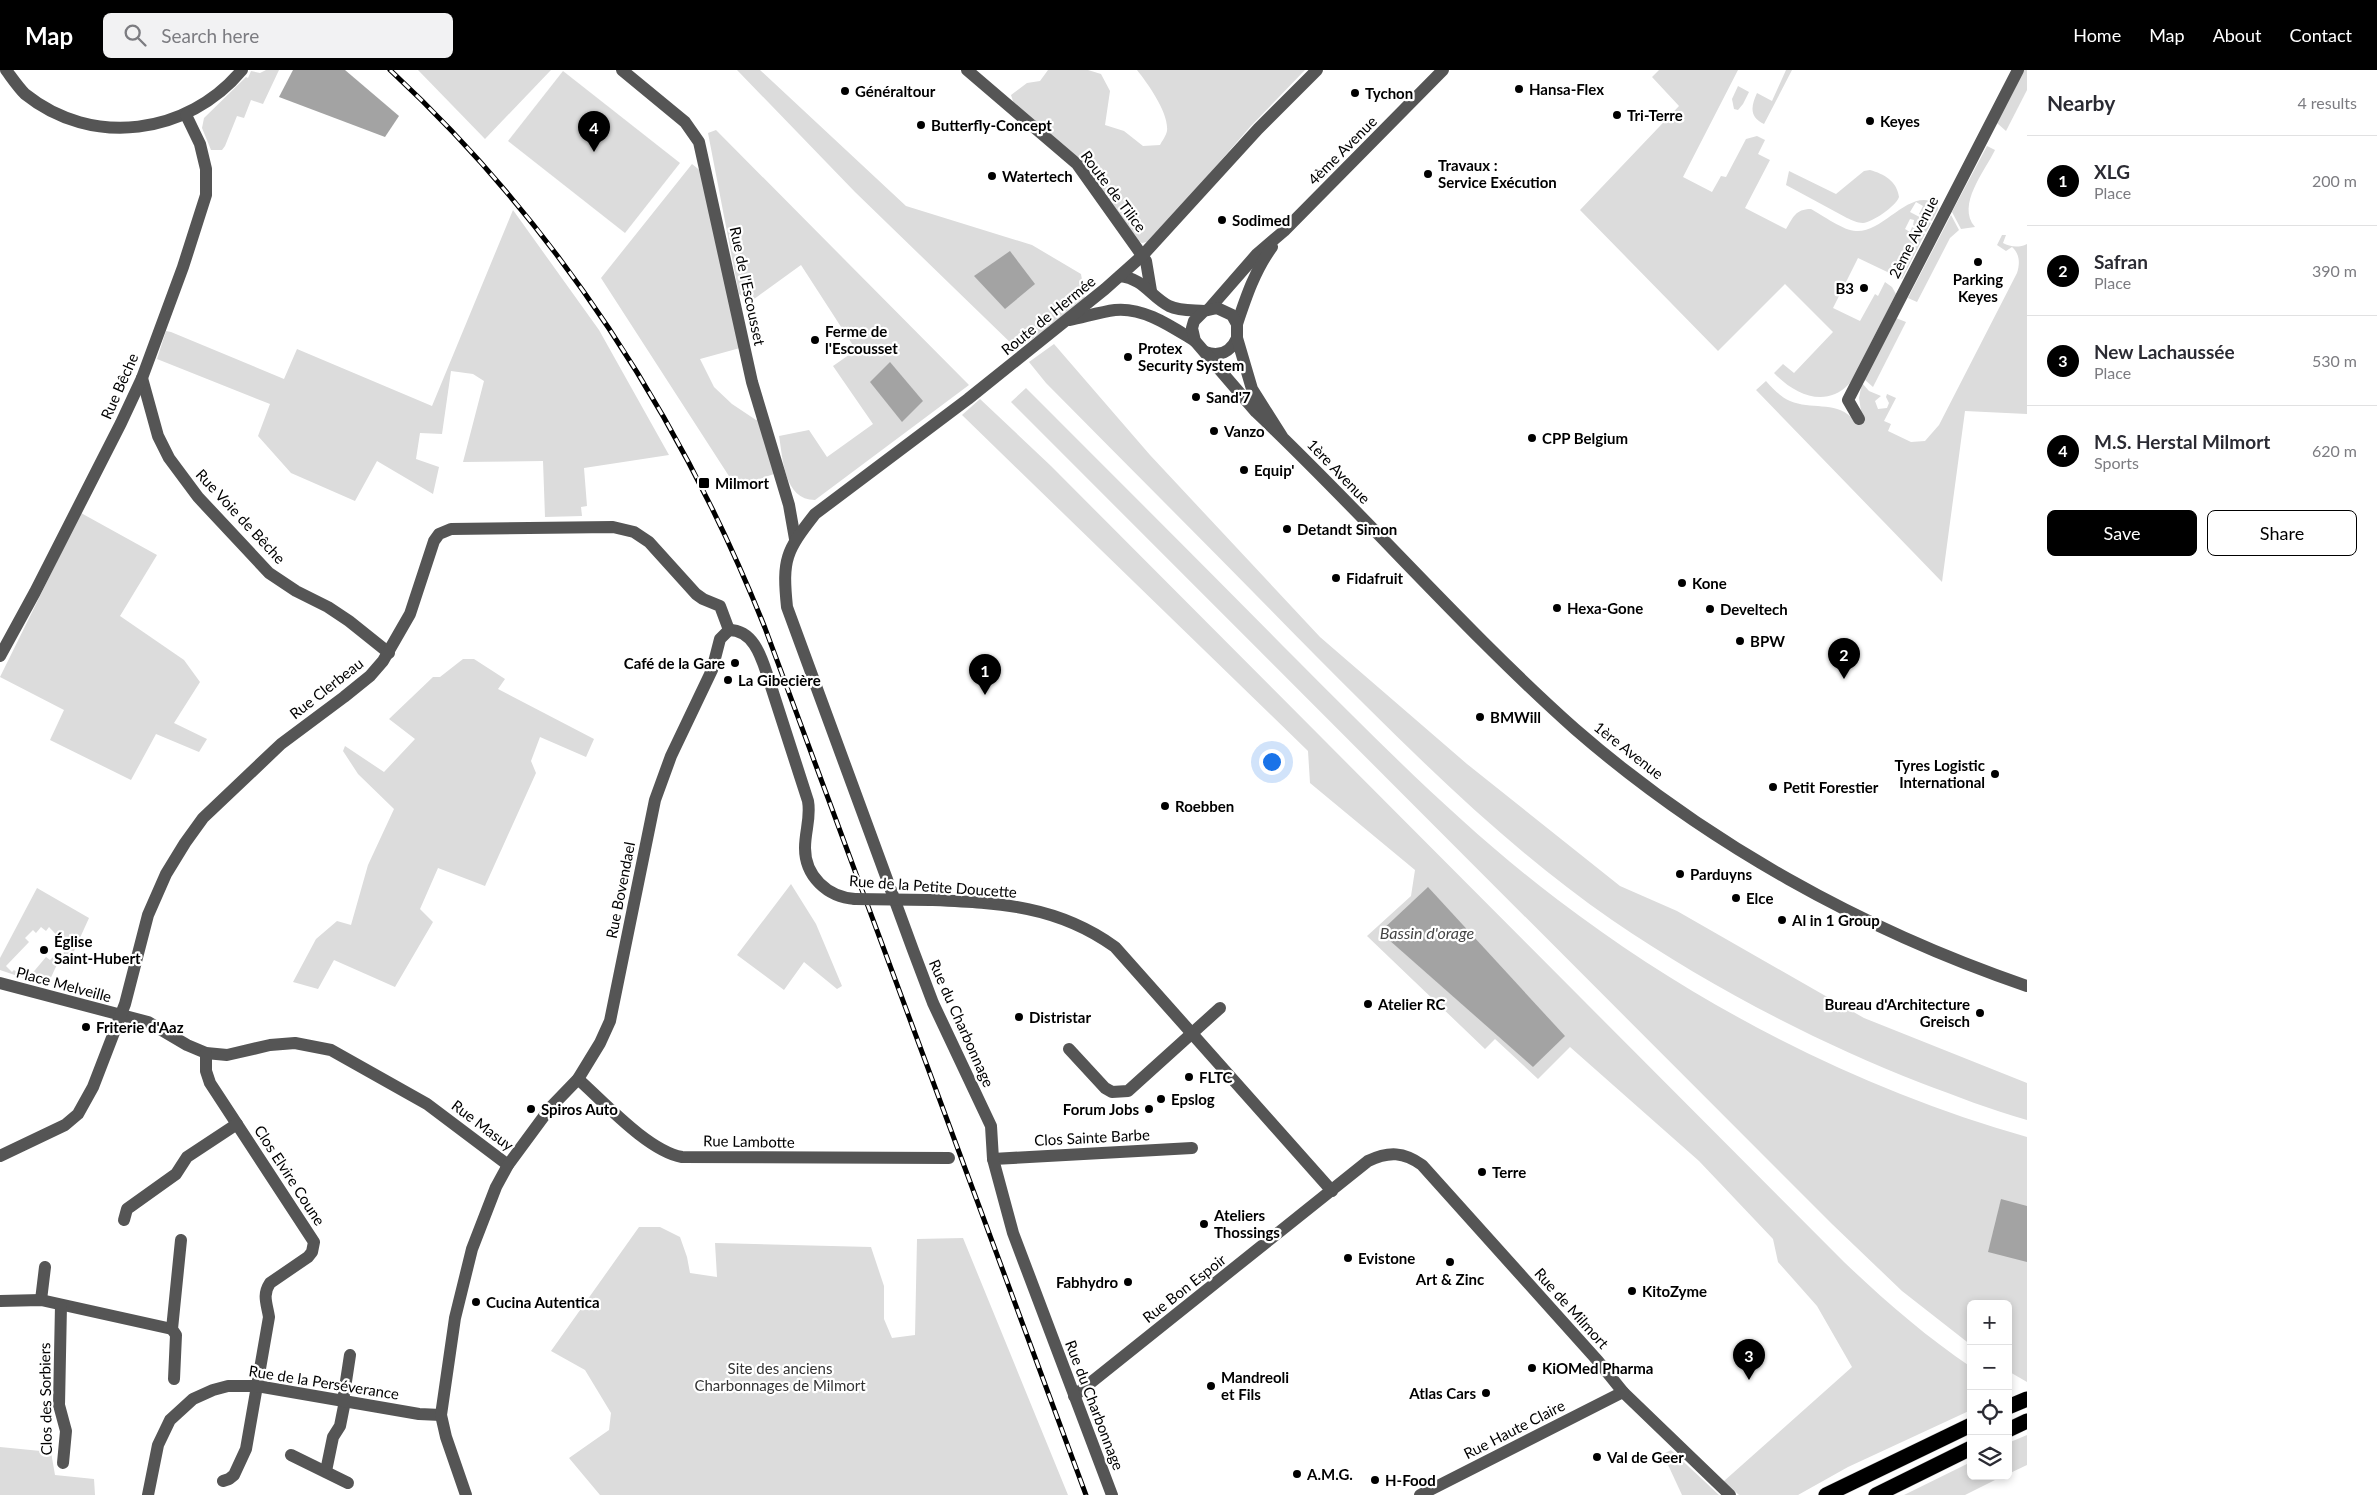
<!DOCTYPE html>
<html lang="en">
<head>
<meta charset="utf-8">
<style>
	:root { --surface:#fff; --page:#f2f2f3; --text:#2b2b33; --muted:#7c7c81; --line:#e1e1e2; --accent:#000 }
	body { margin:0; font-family:Lato,sans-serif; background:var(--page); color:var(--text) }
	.controls { position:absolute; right:15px; bottom:15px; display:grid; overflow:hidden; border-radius:8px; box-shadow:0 2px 8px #0003 }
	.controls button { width:45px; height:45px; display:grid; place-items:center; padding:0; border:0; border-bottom:1px solid var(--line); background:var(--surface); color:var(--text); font:25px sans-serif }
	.you { position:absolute; left:1271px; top:691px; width:18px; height:18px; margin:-12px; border:4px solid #fff; border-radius:50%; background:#1a73e8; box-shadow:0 0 0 8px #1a73e833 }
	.badge { display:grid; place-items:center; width:32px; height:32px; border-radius:50%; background:var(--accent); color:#fff; font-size:16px; font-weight:700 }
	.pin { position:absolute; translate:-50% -41px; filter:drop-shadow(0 1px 2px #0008) }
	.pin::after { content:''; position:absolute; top:26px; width:18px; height:15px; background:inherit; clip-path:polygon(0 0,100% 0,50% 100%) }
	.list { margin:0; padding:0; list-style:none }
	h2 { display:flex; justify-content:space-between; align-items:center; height:65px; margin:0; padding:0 20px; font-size:21px }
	h2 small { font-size:16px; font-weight:400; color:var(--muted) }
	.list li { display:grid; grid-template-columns:32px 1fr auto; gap:15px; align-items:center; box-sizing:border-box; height:90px; padding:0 20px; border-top:1px solid var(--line) }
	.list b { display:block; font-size:19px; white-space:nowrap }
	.list p { margin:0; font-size:16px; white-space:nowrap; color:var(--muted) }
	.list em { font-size:16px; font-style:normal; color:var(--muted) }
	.actions { display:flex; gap:10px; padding:15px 20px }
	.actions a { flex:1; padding:11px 0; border:1px solid var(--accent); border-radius:8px; text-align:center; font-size:18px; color:var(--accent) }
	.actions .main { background:var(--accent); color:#fff }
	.icon { flex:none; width:28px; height:28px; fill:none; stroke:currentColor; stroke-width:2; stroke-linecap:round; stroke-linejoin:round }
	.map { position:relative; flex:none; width:2027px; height:1425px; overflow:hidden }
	header { display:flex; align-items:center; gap:30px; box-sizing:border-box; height:70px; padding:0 25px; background:var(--accent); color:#fff }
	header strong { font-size:24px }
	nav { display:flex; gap:28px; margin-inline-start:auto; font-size:18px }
	.search { width:350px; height:45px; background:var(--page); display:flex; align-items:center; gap:12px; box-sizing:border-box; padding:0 18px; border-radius:8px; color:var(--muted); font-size:19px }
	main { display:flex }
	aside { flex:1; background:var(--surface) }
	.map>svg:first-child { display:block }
	.green { fill:#dcdcdc; fill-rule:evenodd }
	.water { fill:#a3a3a3 }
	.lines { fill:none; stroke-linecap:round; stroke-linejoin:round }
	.highway-casing { stroke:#dbdbdb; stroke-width:16 }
	.minor { stroke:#555; stroke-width:12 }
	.highway { stroke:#000; stroke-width:15 }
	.rail-casing { stroke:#000; stroke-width:5 }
	.rail { stroke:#fff; stroke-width:3; stroke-dasharray:9; stroke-linecap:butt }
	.minor-bridge { stroke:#555; stroke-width:12 }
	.poi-dot { fill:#000; stroke:#fff; stroke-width:2 }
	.labels { text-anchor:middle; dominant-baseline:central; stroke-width:4.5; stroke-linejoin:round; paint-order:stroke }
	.poi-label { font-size:15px; font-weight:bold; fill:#000; stroke:#fff; text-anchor:start }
	.street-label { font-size:15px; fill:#000; stroke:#fff }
	.park-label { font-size:15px; fill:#333; stroke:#fff }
	.water-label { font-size:16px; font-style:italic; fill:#444; stroke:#fff }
</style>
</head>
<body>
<header>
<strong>Map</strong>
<div class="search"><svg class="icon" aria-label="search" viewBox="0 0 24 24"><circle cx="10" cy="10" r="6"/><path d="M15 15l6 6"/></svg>Search here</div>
<nav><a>Home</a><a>Map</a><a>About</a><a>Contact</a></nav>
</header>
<main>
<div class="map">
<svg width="2027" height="1425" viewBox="0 0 2027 1425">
	<rect width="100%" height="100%" fill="#fff"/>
	<g class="green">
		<polygon points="266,0 279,0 263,34 251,30 244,48 237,46 225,76 222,80 211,80 202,58 204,48 246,7 248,8 251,1 260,3"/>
		<polygon points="418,0 551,0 485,69"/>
		<polygon points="737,0 760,0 906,136 1032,175 1081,204 1085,228 1058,252 1017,279 855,122"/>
		<path d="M1048,0h40l13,4 9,17 -5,34 19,6 19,15 17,-1c2,-4 6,-9 7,-14 2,-18 -19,-47 -30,-61h168l-55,57 -99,114 -9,2 -13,-7 -52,-72 -60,-51 -6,-18 16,-12 13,-2z"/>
		<path d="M1659,0h79l-55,107 29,15 9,-16 5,1 20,-38 11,-3 8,4 -7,14 12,6 -25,48 41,21c7,-11 9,-20 25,-20 11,6 33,22 45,22 28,2 54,-45 81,-27l1,5 -6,12 -13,-7 4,-8 -7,-4 -6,10 21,11 -5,9 -13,-7 1,-5 -4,-1 -5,10 5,3 2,-5 13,7 -23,45 -44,-21 -25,50 27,13 15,-27 3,2 7,-14 7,5 4,7c-11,22 -23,44 -34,66 -4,8 -7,18 -13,24 -24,25 -55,10 -75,-11l9,-9 11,9 39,-41 -48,-48 -67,67 -138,-141 99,-104 -27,-29z"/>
		<path d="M1786,0h6l-28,54c-15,-7 -13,-18 -7,-31l15,8z"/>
		<polygon points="2024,0 2027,0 2027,20 2006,61 1997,53"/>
		<polygon points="563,1 680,93 625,163 508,71"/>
		<polygon points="1738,16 1749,22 1743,34 1738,40 1734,39 1732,29"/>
		<path d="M716,60l253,255 -154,115c-31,0 -32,-41 -36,-64l30,-6 18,27 46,-33 -40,-58 23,-16 -55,-85 -51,37 -11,-8 -31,-161z"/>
		<path d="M1987,76l8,4c-10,21 -39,55 -20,77l-14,2 -9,-17z"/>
		<polygon points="692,94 702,102 740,278 700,289 714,317 732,334 756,350 760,348 777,403 736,417 601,208"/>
		<path d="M1870,100c14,4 27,11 29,27 -3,9 -26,25 -36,26 -6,0 -11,-3 -16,-5l-61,-33 3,-14 47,23 28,-23z"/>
		<polygon points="513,140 599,260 669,385 584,398 587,436 581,437 582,446 545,447 543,391 463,392 484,311 473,304 451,301 442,364 420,363 416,389 439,397 433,424 377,391 355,431 291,403 258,366 270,334 157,289 166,261 171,262 284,309 297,279 432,336"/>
		<polygon points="1951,145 1959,160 1950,168 1917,232 1908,228"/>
		<path d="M2002,165h4l-3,8c7,4 16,5 24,1v170l-62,-3 -23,171 -186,-192 10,-9c7,8 15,16 24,20 21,9 44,0 61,16l10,-6 -2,-13 3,-15 7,8 12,5 -6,5 3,8 9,-1 2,-5 -3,-6 1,-3 9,4 -12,23 7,3 -3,7 23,11 14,-1 14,-16 78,-152c3,-9 3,-19 -5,-26l-6,4 -9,-6z"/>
		<polygon points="1896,248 1906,252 1873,317 1864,309"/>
		<path d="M1054,274l96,111 170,182 147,127 153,122 57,25 187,107 163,65v37c-36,-10 -71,-24 -106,-37 -109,-43 -212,-97 -309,-163 -110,-76 -204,-172 -298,-266 -89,-91 -179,-181 -268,-271l-17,-21z"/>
		<path d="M1026,318c90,90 180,180 270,271 84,84 167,169 262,241 139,106 301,189 469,237v245l-19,-11v-67h-37v41l-69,-54 -70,-67 -821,-822z"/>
		<path d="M980,329l71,67 793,796c40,38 81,74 127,105v43l-123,57 -50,28h-59l-15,-14 128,-114 -35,-61 -39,-44 -5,-23 -74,-78 -129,-114 -32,32 -43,-40 -10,10 -118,-113 44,-40 4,-26 -105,-87 -2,-32 -346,-336z"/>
		<polygon points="81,443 157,485 120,546 184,590 200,612 174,653 207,669 199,682 156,664 131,710 50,670 64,640 0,607"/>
		<polygon points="463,589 474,589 505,609 498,619 594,669 586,687 540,667 531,691 536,703 485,816 438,798 420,839 433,852 395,917 334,890 318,919 293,912 316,869 337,851 351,855 368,795 394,739 358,704 343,681 345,676 384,702 415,669 389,649 433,607 440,607"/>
		<polygon points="791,814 816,854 842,916 837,919 804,892 784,920 737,885"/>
		<path d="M37,818l52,30 -20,44 -9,-4 -13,28 -47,-16v-12zM41,857l5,4 3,-4 19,20 -7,9 -4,-3 -7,7 -4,-3 -16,19 -6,-4 -3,4 -7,-6 -2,2 -6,-6 23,-24 -4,-4 8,-8 3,3z"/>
		<polygon points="639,1157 660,1157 680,1167 687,1187 690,1203 717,1207 715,1173 871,1177 884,1216 884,1249 892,1268 915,1265 917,1169 963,1168 1068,1425 600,1425 569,1388 609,1360 611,1343 585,1300 551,1281"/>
		<polygon points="2027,1365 2027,1395 2008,1404 2008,1373"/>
		<polygon points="0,1377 51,1382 55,1405 94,1409 95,1425 0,1425"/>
		<polygon points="1671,1380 1719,1425 1682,1425 1663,1384"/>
		<polygon points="1971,1392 1971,1406 2003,1406 1965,1425 1904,1425"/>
	</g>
	<g class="water">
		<polygon points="293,0 345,0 399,46 385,67 279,27"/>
		<polygon points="1010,181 1035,214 1005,239 974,206"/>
		<polygon points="890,292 923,331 902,352 870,312"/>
		<polygon points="1428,817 1565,966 1533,997 1380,862"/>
		<polygon points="2001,1129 2027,1136 2027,1192 1988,1182"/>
	</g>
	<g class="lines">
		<g class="highway-casing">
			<g id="highway">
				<polyline points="2008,1337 2027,1329"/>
				<polyline points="2008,1360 2027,1351"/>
				<polyline points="1826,1425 1971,1355"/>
				<polyline points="1876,1425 1971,1378"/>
			</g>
		</g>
		<g class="minor">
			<path d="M6,0c6,8 12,17 19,24 67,54 163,41 217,-24"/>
			<polyline points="622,0 685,52 699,72 752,312 789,435 795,469"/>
			<polyline points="967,0 1077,94 1146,191 1151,221"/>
			<path d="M1120,206c24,3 30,20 49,30 11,5 23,4 35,5"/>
			<polyline points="1209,239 1257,184 1284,161 1443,0"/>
			<path d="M1069,250c15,-3 31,-8 46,-10 29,-3 57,17 80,31"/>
			<path d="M1237,254c9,-27 18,-54 35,-77"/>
			<path d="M1205,282c14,5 26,0 32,-14"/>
			<polyline points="142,308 158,366 169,388 198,427 269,503 296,521 328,537 349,551 389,583"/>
			<polyline points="1859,349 1848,330 2018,0"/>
			<path d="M1283,368l-31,-49 -15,-51v-14l-5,-9 -15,-7 -13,3 -10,10 -2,7 3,13 61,71c109,103 207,217 319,317 131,114 288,201 452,257"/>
			<path d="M729,560c24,0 32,26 38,44l41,127c3,17 -3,30 -3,47 0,28 22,49 50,51"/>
			<polyline points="0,586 35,522 121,353 142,308 183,197 206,125 206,99 200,74 186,45"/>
			<path d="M930,830c69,3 127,5 185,47l217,244"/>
			<polyline points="0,913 148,952 187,975 206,983 227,985 270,975 295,973 331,980 427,1034 508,1095"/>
			<polyline points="1069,979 1105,1018 1112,1022 1128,1021 1220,938"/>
			<path d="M206,983v18l4,12 104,159 -2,10 -4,5 -38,26c-8,12 -3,21 -1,34l-23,132 -12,26 -5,4 -6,2"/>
			<path d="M578,1009c26,23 70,72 104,78l267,1"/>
			<polyline points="0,1086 65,1055 78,1044 93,1017 125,934 148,845 166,804 185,773 203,748 281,674 344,627 370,606 383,591 410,544 434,471 439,464 451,459 613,457 634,462 649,472 696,524 703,529 720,536 729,560"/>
			<polyline points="993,1089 1192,1078"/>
			<polyline points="124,1150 127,1139 176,1104 187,1087 237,1054"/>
			<polyline points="41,1230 45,1197"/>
			<polyline points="0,1231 41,1230 172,1259"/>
			<polyline points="61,1235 59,1335 66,1361 63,1393"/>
			<polyline points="174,1309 176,1265 172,1259 181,1170"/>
			<path d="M1074,1326l294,-235c21,-10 36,-9 54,4l176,196 25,31 107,103"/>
			<polyline points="343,1331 350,1285"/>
			<polyline points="291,1385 348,1413"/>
			<polyline points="326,1401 333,1367 340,1356 345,1331"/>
			<polyline points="148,1425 158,1375 170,1350 193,1329 213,1320 228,1316 257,1316 419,1344 441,1345"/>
			<polyline points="466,1425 446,1367 441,1345 455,1248 472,1179 496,1117 508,1095 550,1038 578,1009 600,973 610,951 655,730 671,686 712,600 720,569 729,560"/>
			<path d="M1112,1425l-99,-262 -20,-74 -2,-33 -58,-123 -20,-53 -126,-343c-5,-48 -1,-56 28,-93l153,-115 137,-110 37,-33 116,-127 59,-59"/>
			<polyline points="1420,1425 1623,1322"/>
		</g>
		<use href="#highway" class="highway"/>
		<g class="rail-casing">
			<path id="rail" d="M390,0c167,155 291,347 375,558l321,867"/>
		</g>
		<use href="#rail" class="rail"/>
		<polyline class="minor-bridge" points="855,829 930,830"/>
	</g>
	<g class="poi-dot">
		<circle cx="1519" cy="19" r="5"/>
		<circle cx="845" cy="21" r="5"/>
		<circle cx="1355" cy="23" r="5"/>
		<circle cx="1617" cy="45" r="5"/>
		<circle cx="1870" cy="51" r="5"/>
		<circle cx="921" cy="55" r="5"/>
		<circle cx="1428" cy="104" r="5"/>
		<circle cx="992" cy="106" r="5"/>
		<circle cx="1222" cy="150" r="5"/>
		<circle cx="1978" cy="192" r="5"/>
		<circle cx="1864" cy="218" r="5"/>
		<circle cx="815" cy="270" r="5"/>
		<circle cx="1128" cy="287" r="5"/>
		<circle cx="1196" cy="327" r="5"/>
		<circle cx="1214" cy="361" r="5"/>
		<circle cx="1532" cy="368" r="5"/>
		<circle cx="1244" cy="400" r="5"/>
		<rect x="698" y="407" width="12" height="12" rx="2.5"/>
		<circle cx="1287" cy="459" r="5"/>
		<circle cx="1336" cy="508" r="5"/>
		<circle cx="1682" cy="513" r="5"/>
		<circle cx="1557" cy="538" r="5"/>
		<circle cx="1710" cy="539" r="5"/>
		<circle cx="1740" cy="571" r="5"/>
		<circle cx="735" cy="593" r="5"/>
		<circle cx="728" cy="610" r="5"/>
		<circle cx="1480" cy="647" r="5"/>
		<circle cx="1995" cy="704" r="5"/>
		<circle cx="1773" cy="717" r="5"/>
		<circle cx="1165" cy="736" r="5"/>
		<circle cx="1680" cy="804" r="5"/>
		<circle cx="1736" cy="828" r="5"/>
		<circle cx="1782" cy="850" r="5"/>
		<circle cx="44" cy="880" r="5"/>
		<circle cx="1368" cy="934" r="5"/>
		<circle cx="1980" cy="943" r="5"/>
		<circle cx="1019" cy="947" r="5"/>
		<circle cx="86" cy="957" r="5"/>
		<circle cx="1189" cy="1007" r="5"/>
		<circle cx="1161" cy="1029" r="5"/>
		<circle cx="531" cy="1039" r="5"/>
		<circle cx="1149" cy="1039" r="5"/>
		<circle cx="1482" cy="1102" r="5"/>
		<circle cx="1204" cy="1154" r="5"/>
		<circle cx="1348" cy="1188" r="5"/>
		<circle cx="1450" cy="1192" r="5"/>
		<circle cx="1128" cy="1212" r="5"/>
		<circle cx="1632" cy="1221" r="5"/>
		<circle cx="476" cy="1232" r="5"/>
		<circle cx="1532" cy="1298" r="5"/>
		<circle cx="1211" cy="1316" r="5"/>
		<circle cx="1486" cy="1323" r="5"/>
		<circle cx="1597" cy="1387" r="5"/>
		<circle cx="1297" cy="1404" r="5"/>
		<circle cx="1375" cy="1410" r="5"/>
	</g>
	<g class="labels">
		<g class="poi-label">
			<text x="1529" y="19">Hansa-Flex</text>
			<text x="855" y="21">Généraltour</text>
			<text x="1365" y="23">Tychon</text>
			<text x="1627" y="45">Tri-Terre</text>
			<text x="1880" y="51">Keyes</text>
			<text x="931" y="55">Butterfly-Concept</text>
			<text x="1438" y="95">Travaux :<tspan x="1438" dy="17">Service Exécution</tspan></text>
			<text x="1002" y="106">Watertech</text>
			<text x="1232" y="150">Sodimed</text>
			<text x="1978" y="209" text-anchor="middle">Parking<tspan x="1978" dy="17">Keyes</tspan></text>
			<text x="1854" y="218" text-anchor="end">B3</text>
			<text x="825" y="261">Ferme de<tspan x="825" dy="17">l'Escousset</tspan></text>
			<text x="1138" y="278">Protex<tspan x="1138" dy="17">Security System</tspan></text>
			<text x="1206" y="327">Sand'7</text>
			<text x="1224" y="361">Vanzo</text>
			<text x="1542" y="368">CPP Belgium</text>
			<text x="1254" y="400">Equip'</text>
			<text x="715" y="413">Milmort</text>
			<text x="1297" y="459">Detandt Simon</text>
			<text x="1346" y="508">Fidafruit</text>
			<text x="1692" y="513">Kone</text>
			<text x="1567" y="538">Hexa-Gone</text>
			<text x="1720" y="539">Develtech</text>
			<text x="1750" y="571">BPW</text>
			<text x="725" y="593" text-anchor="end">Café de la Gare</text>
			<text x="738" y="610">La Gibecière</text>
			<text x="1490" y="647">BMWill</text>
			<text x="1985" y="695" text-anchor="end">Tyres Logistic<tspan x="1985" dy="17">International</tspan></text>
			<text x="1783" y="717">Petit Forestier</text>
			<text x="1175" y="736">Roebben</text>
			<text x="1690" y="804">Parduyns</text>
			<text x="1746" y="828">Elce</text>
			<text x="1792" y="850">Al in 1 Group</text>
			<text x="54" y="871">Église<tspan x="54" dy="17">Saint-Hubert</tspan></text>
			<text x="1378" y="934">Atelier RC</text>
			<text x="1970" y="934" text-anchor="end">Bureau d'Architecture<tspan x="1970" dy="17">Greisch</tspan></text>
			<text x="1029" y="947">Distristar</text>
			<text x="96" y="957">Friterie d'Aaz</text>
			<text x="1199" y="1007">FLTC</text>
			<text x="1171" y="1029">Epslog</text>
			<text x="541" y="1039">Spiros Auto</text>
			<text x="1139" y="1039" text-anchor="end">Forum Jobs</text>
			<text x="1492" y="1102">Terre</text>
			<text x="1214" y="1145">Ateliers<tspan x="1214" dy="17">Thossings</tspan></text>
			<text x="1358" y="1188">Evistone</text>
			<text x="1450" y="1209" text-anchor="middle">Art &amp; Zinc</text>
			<text x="1118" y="1212" text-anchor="end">Fabhydro</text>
			<text x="1642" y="1221">KitoZyme</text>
			<text x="486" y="1232">Cucina Autentica</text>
			<text x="1542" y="1298">KiOMed Pharma</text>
			<text x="1221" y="1307">Mandreoli<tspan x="1221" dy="17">et Fils</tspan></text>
			<text x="1476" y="1323" text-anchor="end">Atlas Cars</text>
			<text x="1607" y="1387">Val de Geer</text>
			<text x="1307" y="1404">A.M.G.</text>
			<text x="1385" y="1410">H-Food</text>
		</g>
		<g class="street-label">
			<text transform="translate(1342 80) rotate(-45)">4ème Avenue</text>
			<text transform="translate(1114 121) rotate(53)">Route de Tilice</text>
			<text transform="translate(1913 167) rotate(-63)">2ème Avenue</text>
			<text transform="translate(748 216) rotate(78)">Rue de l'Escousset</text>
			<text transform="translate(1048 245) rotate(-39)">Route de Hermée</text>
			<text transform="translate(119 316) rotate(-66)">Rue Bêche</text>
			<text transform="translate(1339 401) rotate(46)">1ère Avenue</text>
			<text transform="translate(241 446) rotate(47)">Rue Voie de Bêche</text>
			<text transform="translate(326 618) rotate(-38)">Rue Clerbeau</text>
			<text transform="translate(1629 680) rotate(38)">1ère Avenue</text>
			<text transform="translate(933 816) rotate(4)">Rue de la Petite Doucette</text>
			<text transform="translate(620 820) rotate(-79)">Rue Bovendael</text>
			<text transform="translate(64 914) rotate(15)">Place Melveille</text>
			<text transform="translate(962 953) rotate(66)">Rue du Charbonnage</text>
			<text transform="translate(483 1055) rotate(37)">Rue Masuy</text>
			<text transform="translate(1092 1067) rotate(-3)">Clos Sainte Barbe</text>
			<text transform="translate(749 1071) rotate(1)">Rue Lambotte</text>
			<text transform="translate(290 1105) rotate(57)">Clos Elvire Coune</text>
			<text transform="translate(1184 1218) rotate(-38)">Rue Bon Espoir</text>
			<text transform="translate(1572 1238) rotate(48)">Rue de Milmort</text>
			<text transform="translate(324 1312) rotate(9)">Rue de la Perséverance</text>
			<text transform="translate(45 1329) rotate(-91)">Clos des Sorbiers</text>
			<text transform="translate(1095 1335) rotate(69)">Rue du Charbonnage</text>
			<text transform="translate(1514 1359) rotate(-27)">Rue Haute Claire</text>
		</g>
		<g class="park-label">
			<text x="780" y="1298">Site des anciens<tspan x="780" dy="17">Charbonnages de Milmort</tspan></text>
		</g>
		<g class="water-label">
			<text x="1427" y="862">Bassin d'orage</text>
		</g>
	</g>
</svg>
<div class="controls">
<button>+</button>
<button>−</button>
<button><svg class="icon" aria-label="locate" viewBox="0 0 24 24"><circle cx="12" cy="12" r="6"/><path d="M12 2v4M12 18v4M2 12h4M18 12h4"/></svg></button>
<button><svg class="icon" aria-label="layers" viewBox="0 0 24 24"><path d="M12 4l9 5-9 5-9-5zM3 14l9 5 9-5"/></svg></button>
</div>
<div class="you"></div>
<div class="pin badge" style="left:985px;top:625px">1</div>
<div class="pin badge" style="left:1844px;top:609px">2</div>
<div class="pin badge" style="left:1749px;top:1310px">3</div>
<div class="pin badge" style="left:594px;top:82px">4</div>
</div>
<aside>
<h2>Nearby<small>4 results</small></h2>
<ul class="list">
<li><span class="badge">1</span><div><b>XLG</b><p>Place</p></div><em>200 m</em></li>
<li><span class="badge">2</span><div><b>Safran</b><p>Place</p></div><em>390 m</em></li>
<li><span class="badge">3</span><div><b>New Lachaussée</b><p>Place</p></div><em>530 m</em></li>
<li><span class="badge">4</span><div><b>M.S. Herstal Milmort</b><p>Sports</p></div><em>620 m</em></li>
</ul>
<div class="actions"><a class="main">Save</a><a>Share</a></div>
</aside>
</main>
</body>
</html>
